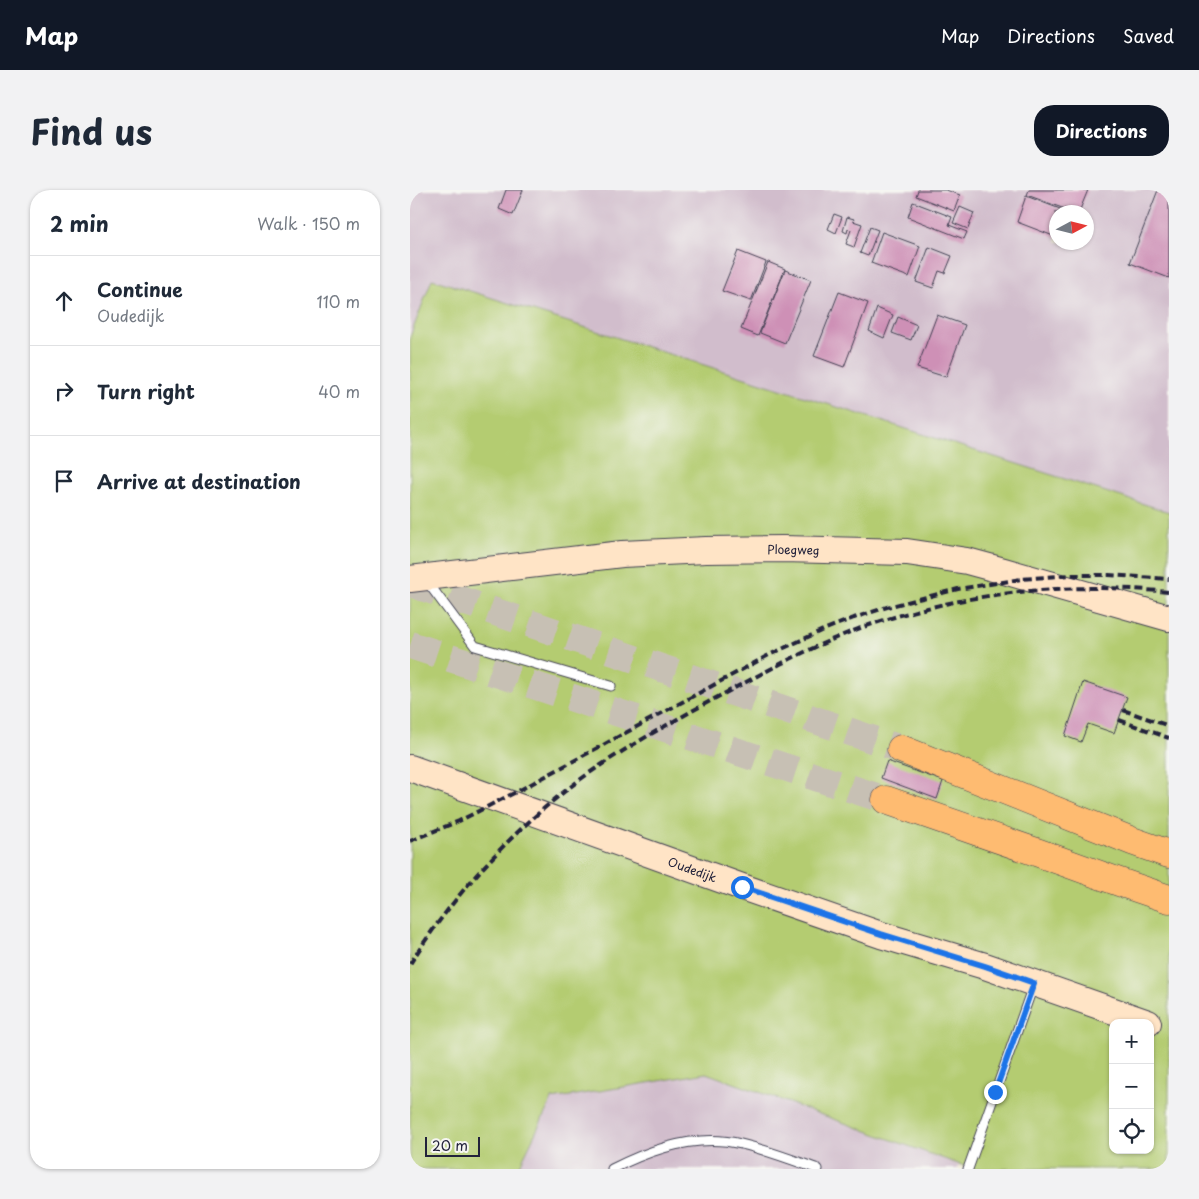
<!DOCTYPE html>
<html lang="en">
<head>
<meta charset="utf-8">
<style>
	:root { --surface:#fff; --page:#f2f2f3; --text:#1f2937; --muted:#747a83; --line:#e0e1e3; --accent:#111827 }
	body { margin:0; font-family:"Playpen Sans",sans-serif; background:var(--page); color:var(--text) }
	.controls { position:absolute; right:15px; bottom:15px; display:grid; overflow:hidden; border-radius:10px; box-shadow:0 1px 4px #0004 }
	.controls button { width:45px; height:45px; display:grid; place-items:center; padding:0; border:0; border-bottom:1px solid var(--line); background:var(--surface); color:var(--text); font:25px sans-serif }
	.compass { position:absolute; left:639px; top:15px; width:45px; height:45px; border-radius:50%; background:var(--surface); box-shadow:0 1px 4px #0004; rotate:83deg }
	.scale { position:absolute; left:15px; bottom:12px; width:55px; box-sizing:border-box; padding-left:5px; border:2px solid #22223b; border-top:0; font-size:14px; line-height:18px; white-space:nowrap; color:#22223b; -webkit-text-stroke:4px #f6f6f2; paint-order:stroke }
	.stop { position:absolute; width:15px; height:15px; margin:-11px; border:4px solid #1a73e8; border-radius:50%; background:#fff }
	.stop.end { background:#1a73e8; border-color:#fff; box-shadow:0 1px 5px #0008 }
	.list { margin:0; padding:0; list-style:none }
	h2 { display:flex; justify-content:space-between; align-items:center; height:65px; margin:0; padding:0 20px; font-size:21px }
	h2 small { font-size:16px; font-weight:400; color:var(--muted) }
	.list li { display:grid; grid-template-columns:32px 1fr auto; gap:15px; align-items:center; box-sizing:border-box; height:90px; padding:0 20px; border-top:1px solid var(--line) }
	.list b { display:block; font-size:19px; white-space:nowrap }
	.list p { margin:0; font-size:16px; white-space:nowrap; color:var(--muted) }
	.list em { font-size:16px; font-style:normal; color:var(--muted) }
	.icon { flex:none; width:28px; height:28px; fill:none; stroke:currentColor; stroke-width:2; stroke-linecap:round; stroke-linejoin:round }
	.map { position:relative; flex:none; width:759px; height:979px; overflow:hidden; border-radius:20px }
	header { display:flex; align-items:center; gap:30px; box-sizing:border-box; height:70px; padding:0 25px; background:var(--accent); color:#fff }
	header strong { font-size:24px }
	nav { display:flex; gap:28px; margin-inline-start:auto; font-size:18px }
	.intro { display:flex; align-items:center; justify-content:space-between; box-sizing:border-box; height:120px; padding:0 30px }
	h1 { margin:0; font-size:35px }
	.button { padding:12px 22px; border-radius:20px; background:var(--accent); color:#fff; font-size:18px; font-weight:700 }
	main { display:flex; gap:30px; padding:0 30px }
	aside { flex:1; background:var(--surface); border-radius:20px; box-shadow:0 1px 4px #0004 }
	.map>svg:first-child { display:block }
	.industrial { fill:#d1bdcc; fill-rule:evenodd }
	.green { fill:#b4cc71; stroke:#6b7756; fill-rule:evenodd }
	.building { fill:#ce90b6 }
	.lines { fill:none; stroke-linecap:round; stroke-linejoin:round }
	.highway-tunnel { stroke:#c7c0b4; stroke-width:28; stroke-dasharray:28 14; stroke-linecap:butt }
	.lane-casing { stroke:#414052; stroke-width:11 }
	.secondary-casing { stroke:#414052; stroke-width:28 }
	.highway-casing { stroke:#414052; stroke-width:29 }
	.lane { stroke:#fff; stroke-width:9 }
	.secondary { stroke:#ffe4c6; stroke-width:26 }
	.highway { stroke:#febb71; stroke-width:28 }
	.rail { stroke:#22223b; stroke-width:4; stroke-dasharray:8 4; stroke-linecap:butt }
	.route { stroke:#1a73e8; stroke-width:6 }
	.labels { text-anchor:middle; dominant-baseline:central; stroke-width:4.5; stroke-linejoin:round; paint-order:stroke }
	.street-label { font-size:12px; fill:#22223b; stroke:#f6f6f2 }
</style>
</head>
<body>
<header>
<strong>Map</strong>
<nav><a>Map</a><a>Directions</a><a>Saved</a></nav>
</header>
<div class="intro"><h1>Find us</h1><a class="button">Directions</a></div>
<main>
<aside>
<h2>2 min<small>Walk · 150 m</small></h2>
<ul class="list">
<li><svg class="icon" aria-label="ahead" viewBox="0 0 24 24"><path d="M12 20V5M6 11l6-6 6 6"/></svg><div><b>Continue</b><p>Oudedijk</p></div><em>110 m</em></li>
<li><svg class="icon" aria-label="right" viewBox="0 0 24 24"><path d="M7 20v-9h11M14 6l5 5-5 5"/></svg><div><b>Turn right</b></div><em>40 m</em></li>
<li><svg class="icon" aria-label="arrive" viewBox="0 0 24 24"><path d="M6 21V4h12l-3 4 3 4H6"/></svg><div><b>Arrive at destination</b></div></li>
</ul>
</aside>
<div class="map">
<svg width="759" height="979" viewBox="0 0 759 979">
	<rect width="100%" height="100%" fill="#f6f6f2"/>
	<filter id="ink" filterUnits="userSpaceOnUse"><feTurbulence type="fractalNoise" baseFrequency=".02" numOctaves="2"/><feDisplacementMap in="SourceGraphic" scale="10" xChannelSelector="R" yChannelSelector="G"/><feConvolveMatrix kernelMatrix="1 2 1 2 8 2 1 2 1" color-interpolation-filters="sRGB"/></filter>
	<filter id="wash" filterUnits="userSpaceOnUse"><feTurbulence type="fractalNoise" baseFrequency=".0096" numOctaves="4" result="noise"/><feDisplacementMap in="SourceGraphic" scale="20" xChannelSelector="R" yChannelSelector="G"/><feGaussianBlur stdDeviation="1.12" result="paint"/><feColorMatrix in="noise" values="0 0 0 0 0 0 0 0 0 0 0 0 0 0 0 0 0 1.4 0 .05"/><feComposite in="paint" operator="in"/></filter>
	<g filter="url(#wash)">
		<rect width="100%" height="100%" fill="#f0e8d2"/>
		<g class="industrial">
			<path d="M0,0h759v322l-737,-233 -22,58zM646,22h30v30h-30z"/>
			<polygon points="296,883 549,975 548,979 108,979 142,909"/>
		</g>
		<path class="green" d="M22,89l737,233v657h-197l-266,-96 -154,26 -34,70h-108v-832zM703,833h37v127h-37z"/>
		<g id="blocks">
			<g class="building">
				<polygon points="96,0 113,0 103,25 89,19"/>
				<polygon points="508,0 536,0 550,5 544,21 506,6"/>
				<polygon points="619,0 678,0 669,22 663,22 617,5"/>
				<polygon points="748,0 759,0 759,88 720,73"/>
				<polygon points="616,6 658,22 646,22 646,47 607,32"/>
				<polygon points="503,12 542,27 539,35 557,42 554,49 498,27"/>
				<polygon points="550,17 564,23 558,39 543,33"/>
				<polygon points="424,24 432,27 426,43 418,39"/>
				<polygon points="437,27 444,29 443,31 452,34 444,57 436,54 441,40 438,39 437,43 433,41"/>
				<polygon points="460,37 468,40 458,66 450,63"/>
				<polygon points="472,42 510,56 499,87 461,73"/>
				<polygon points="519,57 542,66 535,83 529,81 523,98 506,92"/>
				<polygon points="328,61 356,72 341,111 312,101"/>
				<polygon points="358,72 375,79 348,146 331,139"/>
				<polygon points="375,80 401,90 375,153 350,143"/>
				<polygon points="429,102 458,113 434,177 404,166"/>
				<polygon points="467,118 483,125 474,148 459,141"/>
				<polygon points="527,125 555,135 536,187 507,178"/>
				<polygon points="488,127 507,135 501,150 482,143"/>
				<polygon points="673,492 717,507 704,543 678,534 671,552 655,546"/>
				<polygon points="477,571 533,591 527,609 471,588"/>
			</g>
		</g>
	</g>
	<g filter="url(#ink)">
		<use href="#blocks" fill-opacity="0" stroke="#414052" stroke-width="1"/>
		<g class="lines">
			<g class="highway-tunnel">
				<polyline points="0,393 491,559"/>
				<polyline points="0,455 476,610"/>
			</g>
			<g class="lane-casing">
				<g id="lane">
					<polyline points="16,390 65,456 201,496"/>
					<path d="M202,979c39,-20 85,-36 129,-25 26,6 52,16 77,25"/>
					<polyline points="558,979 623,796"/>
				</g>
			</g>
			<g class="secondary-casing">
				<g id="secondary">
					<path id="s1" d="M0,389l212,-25 84,-4 77,-1 124,3 60,9 37,10 165,47"/>
					<path id="s2" d="M0,578l332,119 139,48 104,31 163,57"/>
				</g>
			</g>
			<g class="highway-casing">
				<g id="highway">
					<polyline points="491,559 722,651 759,664"/>
					<polyline points="476,610 629,663 712,693 759,709"/>
				</g>
			</g>
			<use href="#lane" class="lane"/>
			<use href="#secondary" class="secondary"/>
			<use href="#highway" class="highway"/>
			<g class="rail">
				<polyline points="713,520 759,536"/>
				<polyline points="709,530 759,548"/>
				<polyline points="0,651 49,631 110,600 359,465 413,440 444,428 477,417 548,399 612,389 660,385 699,385 759,389"/>
				<path d="M0,774c45,-72 106,-138 175,-188 41,-29 85,-53 129,-77 47,-25 94,-51 144,-70 99,-36 206,-48 311,-37"/>
			</g>
		</g>
	</g>
	<g class="lines" filter="url(#ink)">
		<polyline class="route" points="332,697 471,744 575,776 624,793 585,902"/>
	</g>
	<g class="labels">
		<g class="street-label">
			<text stroke="none"><textPath href="#s1" startOffset="385">Ploegweg</textPath></text>
			<text stroke="none"><textPath href="#s2" startOffset="300">Oudedijk</textPath></text>
		</g>
	</g>
</svg>
<div class="controls">
<button>+</button>
<button>−</button>
<button><svg class="icon" aria-label="locate" viewBox="0 0 24 24"><circle cx="12" cy="12" r="6"/><path d="M12 2v4M12 18v4M2 12h4M18 12h4"/></svg></button>
</div>
<svg class="compass" viewBox="-18 -18 36 36"><path d="M0-13l5 13h-10z" fill="#e53935"/><path d="M0 13l5-13h-10z" fill="#747a83"/></svg>
<div class="scale">20 m</div>
<div class="stop" style="left:332px;top:697px"></div>
<div class="stop end" style="left:585px;top:902px"></div>
</div>
</main>
</body>
</html>
